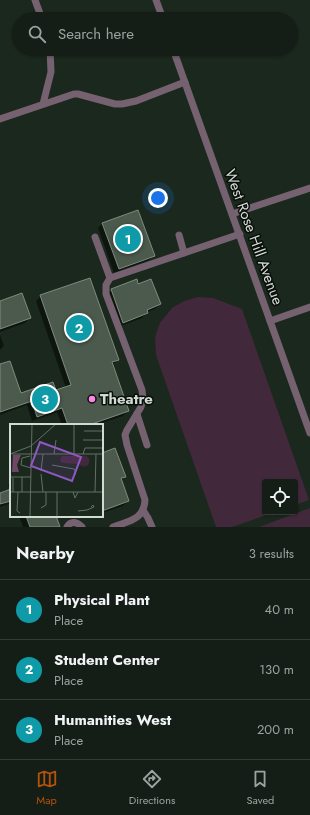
<!DOCTYPE html>
<html lang="en">
<head>
<meta charset="utf-8">
<style>
	:root { --surface:#141e16; --page:#1d271f; --text:#f1f3f6; --muted:#9da2a1; --line:#333c35; --accent:#b45309 }
	body { margin:0; font-family:Jost,sans-serif; background:var(--page); color:var(--text) }
	.controls { position:absolute; right:12px; bottom:12px; display:grid; overflow:hidden; border-radius:4px; box-shadow:0 1px 3px #0004 }
	.controls button { width:36px; height:36px; display:grid; place-items:center; padding:0; border:0; border-bottom:1px solid var(--line); background:var(--surface); color:var(--text); font:20px sans-serif }
	.you { position:absolute; left:158px; top:198px; width:14px; height:14px; margin:-10px; border:3px solid #fff; border-radius:50%; background:#1a73e8; box-shadow:0 0 0 6px #1a73e833 }
	.badge { display:grid; place-items:center; width:26px; height:26px; border-radius:50%; background:var(--accent); color:#fff; font-size:13px; font-weight:700 }
	.pin { position:absolute; translate:-50% -50%; border:2px solid #fff; box-shadow:0 1px 4px #0006 }
	.list { margin:0; padding:0; list-style:none }
	h2 { display:flex; justify-content:space-between; align-items:center; height:52px; margin:0; padding:0 16px; font-size:17px }
	h2 small { font-size:13px; font-weight:400; color:var(--muted) }
	.list li { display:grid; grid-template-columns:26px 1fr auto; gap:12px; align-items:center; box-sizing:border-box; height:60px; padding:0 16px; border-top:1px solid var(--line) }
	.list b { display:block; font-size:15px; white-space:nowrap }
	.list p { margin:0; font-size:13px; white-space:nowrap; color:var(--muted) }
	.list em { font-size:13px; font-style:normal; color:var(--muted) }
	.icon { flex:none; width:22px; height:22px; fill:none; stroke:currentColor; stroke-width:2; stroke-linecap:round; stroke-linejoin:round }
	.map { position:relative; flex:none; width:310px; height:527px; overflow:hidden }
	.search { position:absolute; background:var(--surface); box-shadow:0 1px 3px #0004; left:12px; right:12px; top:12px; height:44px; display:flex; align-items:center; gap:10px; box-sizing:border-box; padding:0 14px; border-radius:22px; color:var(--muted); font-size:15px }
	.sheet { height:232px; background:var(--surface) }
	nav { display:flex; justify-content:space-around; align-items:center; box-sizing:border-box; height:56px; border-top:1px solid var(--line); background:var(--surface); font-size:11px; color:var(--muted) }
	nav a { display:grid; justify-items:center; gap:2px }
	nav .on { color:var(--accent) }
	.map>svg:first-child { display:block }
	.green { fill:#42283b }
	.shadow { fill:#0007 }
	.building { fill:#4c5a4d; stroke:#7c8c7e }
	.lines { fill:none; stroke-linecap:round; stroke-linejoin:round }
	.minor { stroke:#75616f; stroke-width:7 }
	.poi-dot { fill:#fd86e2; stroke:#090f0a; stroke-width:1.5 }
	.labels { text-anchor:middle; dominant-baseline:central; stroke-width:3; stroke-linejoin:round; paint-order:stroke }
	.street-label { font-size:15px; fill:#d2dbd3; stroke:#090f0a }
	.poi-label { font-size:15px; font-weight:bold; fill:#d2dbd3; stroke:#090f0a; text-anchor:start }
	.inset-road { fill:none; stroke:#647066; stroke-width:1 }
	.view { fill:#9158c4; fill-opacity:0.15; stroke:#9158c4; stroke-width:2 }
	.inset-edge { fill:none; stroke:#d2dbd3; stroke-width:2 }
</style>
</head>
<body>
<div class="map">
<svg width="310" height="527" viewBox="0 0 310 527">
	<rect width="100%" height="100%" fill="#1b281d"/>
	<g class="green">
		<polygon points="198,297 213,298 242,309 309,500 295,505 295,482 265,482 265,512 275,512 232,527 216,527 156,355 155,337 160,323 172,308 184,301"/>
		<polygon points="310,508 310,527 259,527"/>
	</g>
	<g class="shadow">
		<polygon points="103,223 154,256 149,260 114,273 98,228"/>
		<polygon points="138,285 160,304 155,309 147,312 147,313 142,318 118,327 107,295 112,290"/>
		<polygon points="41,296 118,360 112,365 128,411 123,416 96,425 62,425 57,412 32,421 27,405 0,415 0,365 21,395 56,391 66,388 36,301"/>
		<polygon points="0,302 30,318 25,323 0,332"/>
		<polygon points="0,335 4,346 0,350"/>
		<polygon points="102,454 125,476 121,480 128,501 123,506 102,513"/>
		<polygon points="11,482 11,503 0,507 0,494 10,490 8,485"/>
		<polygon points="19,516 55,516 59,527 23,527"/>
	</g>
	<g class="building">
		<polygon points="138,210 155,256 119,269 102,223"/>
		<polygon points="90,278 119,360 112,362 129,411 89,425 68,425 62,408 37,417 32,401 0,412 0,364 10,361 21,393 53,382 56,390 71,385 40,295"/>
		<polygon points="137,279 138,284 151,279 161,304 147,310 148,313 123,323 111,289"/>
		<polygon points="22,293 31,318 0,329 0,301"/>
		<polygon points="115,448 126,477 121,478 129,501 102,511 102,453"/>
		<polygon points="11,489 11,501 0,504 0,493"/>
		<polygon points="26,516 56,516 60,527 30,527"/>
	</g>
	<g class="lines">
		<g class="minor">
			<polyline points="35,0 42,19"/>
			<polyline points="156,0 163,19"/>
			<polyline points="173,49 310,433"/>
			<polyline points="43,104 51,72 50,49"/>
			<polyline points="0,119 74,94 78,94 115,104 122,104 136,101 185,82"/>
			<polyline points="232,214 310,188"/>
			<polyline points="179,235 184,253"/>
			<path d="M95,237l15,41 -4,7v9l36,96 1,9 -2,8 -14,23 -2,5 2,10 18,55c-1,20 -16,21 -32,27"/>
			<polyline points="110,278 240,234"/>
			<polyline points="270,321 310,307"/>
			<polyline points="137,414 147,445"/>
			<polyline points="143,510 148,518 152,527"/>
			<path d="M67,527c4,-7 10,-5 15,0"/>
		</g>
	</g>
	<circle class="poi-dot" cx="92" cy="399" r="4"/>
	<g class="labels">
		<g class="street-label">
			<text transform="translate(254 237) rotate(70)">West Rose Hill Avenue</text>
		</g>
		<g class="poi-label">
			<text x="100" y="399">Theatre</text>
		</g>
	</g>
	<g transform="translate(10 424)">
		<rect width="93" height="93" fill="#1b281d"/>
		<path d="M68.5 37a5.5 5.5 0 1 1 11 0a5.5 5.5 0 1 1-11 0ZM52,32h17v8l-17,-1 -2,-3z" fill="#42283b"/>
		<path d="M3,31h8l-4,10 2,7h-7z" fill="#704666"/>
		<path class="inset-road" d="M74,7h19M73,16h20M0,30l21,-8 25,-22M2,30h91M44,30l2,-14M64,30v-30M73,30l2,-6h18M20,32l-8,2 -1,7 10,3M42,41l22,4 1,1v5h-1l1,-1M31,47l2,-17M31,50l2,18M0,53h21M12,53v15M0,68h93M3,68v-14M8,68l-1,19 3,2M63,68l2,6 3,-6M85,68l1,-38M31,84l5,-3v-13M68,87l9,-1 7,-3 -1,-2 -2,2M20,92l2,-92M47,93v-25"/>
		<path class="view" d="M30,18l41,15 -9,24 -41,-15z"/>
		<rect width="93" height="93" class="inset-edge"/>
	</g>
</svg>
<div class="controls">
<button><svg class="icon" aria-label="locate" viewBox="0 0 24 24"><circle cx="12" cy="12" r="6"/><path d="M12 2v4M12 18v4M2 12h4M18 12h4"/></svg></button>
</div>
<div class="you"></div>
<div class="pin badge" style="left:128px;top:239px;background:#0f9aa8">1</div>
<div class="pin badge" style="left:79px;top:328px;background:#0f9aa8">2</div>
<div class="pin badge" style="left:45px;top:399px;background:#0f9aa8">3</div>
<div class="search"><svg class="icon" aria-label="search" viewBox="0 0 24 24"><circle cx="10" cy="10" r="6"/><path d="M15 15l6 6"/></svg>Search here</div>
</div>
<section class="sheet">
<h2>Nearby<small>3 results</small></h2>
<ul class="list">
<li><span class="badge" style="background:#0f9aa8">1</span><div><b>Physical Plant</b><p>Place</p></div><em>40 m</em></li>
<li><span class="badge" style="background:#0f9aa8">2</span><div><b>Student Center</b><p>Place</p></div><em>130 m</em></li>
<li><span class="badge" style="background:#0f9aa8">3</span><div><b>Humanities West</b><p>Place</p></div><em>200 m</em></li>
</ul>
</section>
<nav>
<a class="on"><svg class="icon" aria-label="map" viewBox="0 0 24 24"><path d="M3 6l6-2 6 2 6-2v14l-6 2-6-2-6 2zM9 4v14M15 6v14"/></svg>Map</a>
<a><svg class="icon" aria-label="directions" viewBox="0 0 24 24"><path d="M12 3l9 9-9 9-9-9zM9 14v-3h6M13 9l2 2-2 2"/></svg>Directions</a>
<a><svg class="icon" aria-label="saved" viewBox="0 0 24 24"><path d="M7 4h10v16l-5-4-5 4z"/></svg>Saved</a>
</nav>
</body>
</html>
